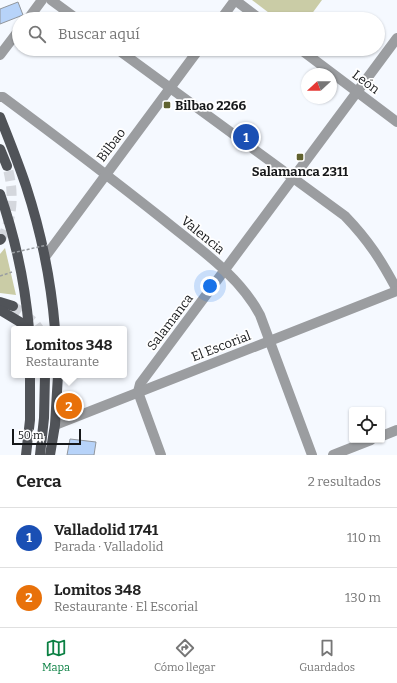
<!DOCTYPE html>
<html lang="es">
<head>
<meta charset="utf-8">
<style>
	:root { --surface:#fff; --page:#f6f6f6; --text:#222; --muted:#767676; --line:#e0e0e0; --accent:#0b8043 }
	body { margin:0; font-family:Bitter,serif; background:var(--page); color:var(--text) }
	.controls { position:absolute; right:12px; bottom:12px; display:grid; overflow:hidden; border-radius:4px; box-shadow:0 1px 3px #0004 }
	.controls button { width:36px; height:36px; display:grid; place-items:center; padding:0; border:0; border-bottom:1px solid var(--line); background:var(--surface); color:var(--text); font:20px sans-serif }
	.compass { position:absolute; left:301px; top:68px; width:36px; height:36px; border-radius:50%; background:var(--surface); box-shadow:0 1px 3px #0004; rotate:249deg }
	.scale { position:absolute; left:12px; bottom:10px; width:69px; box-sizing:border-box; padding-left:4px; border:2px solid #16181a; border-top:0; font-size:11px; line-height:14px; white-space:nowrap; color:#16181a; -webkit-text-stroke:3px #fff; paint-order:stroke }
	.you { position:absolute; left:210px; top:286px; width:14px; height:14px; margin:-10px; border:3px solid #fff; border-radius:50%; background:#1a73e8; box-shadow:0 0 0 6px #1a73e833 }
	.badge { display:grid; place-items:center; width:26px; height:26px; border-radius:50%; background:var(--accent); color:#fff; font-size:13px; font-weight:700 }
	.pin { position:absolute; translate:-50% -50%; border:2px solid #fff; box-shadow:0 1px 4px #0006 }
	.popup { position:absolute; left:11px; top:326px; width:116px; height:52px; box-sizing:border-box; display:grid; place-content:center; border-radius:4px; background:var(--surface); filter:drop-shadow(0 1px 3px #0005); font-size:13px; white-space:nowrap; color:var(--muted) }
	.popup b { font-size:15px; color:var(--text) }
	.popup::after { content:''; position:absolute; left:50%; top:100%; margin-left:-8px; border:8px solid transparent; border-top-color:var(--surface) }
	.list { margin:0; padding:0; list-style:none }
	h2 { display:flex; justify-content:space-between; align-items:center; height:52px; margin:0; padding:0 16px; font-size:17px }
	h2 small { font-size:13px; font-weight:400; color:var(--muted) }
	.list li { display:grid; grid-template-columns:26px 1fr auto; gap:12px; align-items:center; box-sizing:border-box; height:60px; padding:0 16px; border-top:1px solid var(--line) }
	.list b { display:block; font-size:15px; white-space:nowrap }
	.list p { margin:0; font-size:13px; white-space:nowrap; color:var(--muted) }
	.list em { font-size:13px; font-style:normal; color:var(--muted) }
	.icon { flex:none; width:22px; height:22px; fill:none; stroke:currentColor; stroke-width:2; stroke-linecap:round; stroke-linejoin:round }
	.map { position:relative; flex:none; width:397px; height:455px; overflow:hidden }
	.search { position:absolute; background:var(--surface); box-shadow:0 1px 3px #0004; left:12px; right:12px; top:12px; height:44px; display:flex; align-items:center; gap:10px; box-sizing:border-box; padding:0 14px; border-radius:22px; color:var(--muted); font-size:15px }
	.sheet { height:172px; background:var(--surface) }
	nav { display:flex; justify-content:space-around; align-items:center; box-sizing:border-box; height:56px; border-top:1px solid var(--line); background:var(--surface); font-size:11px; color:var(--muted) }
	nav a { display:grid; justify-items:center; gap:2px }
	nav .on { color:var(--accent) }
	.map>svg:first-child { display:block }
	.green { fill:#cacca6 }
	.building { fill:#b7d3f9; stroke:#91969c }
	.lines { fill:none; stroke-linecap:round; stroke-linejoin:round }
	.major-tunnel { stroke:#d4d7dd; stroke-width:10; stroke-dasharray:10 5; stroke-linecap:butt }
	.path { stroke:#999da1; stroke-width:1.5; stroke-dasharray:3 2; stroke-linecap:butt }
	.minor { stroke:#9b9da0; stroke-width:10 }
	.major { stroke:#505358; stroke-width:10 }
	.path-bridge { stroke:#999da1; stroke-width:1.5; stroke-dasharray:3 2; stroke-linecap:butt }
	.poi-dot { fill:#60622f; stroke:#fff; stroke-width:1.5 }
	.labels { text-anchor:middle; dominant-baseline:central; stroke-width:3.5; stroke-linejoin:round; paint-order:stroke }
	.street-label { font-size:13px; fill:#16181a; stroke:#fff }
	.poi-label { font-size:13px; font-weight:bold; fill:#16181a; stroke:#fff; text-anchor:start }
</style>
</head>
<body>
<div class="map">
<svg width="397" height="455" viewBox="0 0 397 455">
	<rect width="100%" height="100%" fill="#f5f9ff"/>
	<g class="green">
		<polygon points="252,0 322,0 308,19 277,19"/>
		<polygon points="5,248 16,295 0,293 0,254"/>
	</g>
	<g class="building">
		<polygon points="18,2 23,15 0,24 0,9"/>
		<polygon points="70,439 96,442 94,455 67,455"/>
	</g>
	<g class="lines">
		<g class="major-tunnel">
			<path d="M1,239c13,-21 13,-50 6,-73"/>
			<polyline points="13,306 34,322 39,329"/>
		</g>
		<polyline class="path" points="0,276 12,272"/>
		<g class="minor">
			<polyline points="51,0 77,19"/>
			<polyline points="235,0 260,19"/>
			<polyline points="28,19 42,0"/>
			<polyline points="221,19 235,0"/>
			<path d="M117,49l228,167c24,25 36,44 52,74"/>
			<polyline points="300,49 397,122"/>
			<polyline points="0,55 19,30"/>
			<path d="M0,97h3c54,40 108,81 161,123 34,28 75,55 96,95l52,140"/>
			<polyline points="45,257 199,49"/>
			<polyline points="138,392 140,384 397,38"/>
			<polyline points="138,392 161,455"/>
			<polyline points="55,425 397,291"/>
			<polyline points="382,436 397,430"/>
			<polyline points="333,455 371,440"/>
		</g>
		<g class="major">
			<path d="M0,117c9,23 18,45 26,69 15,46 25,94 29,143"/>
			<polyline points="0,149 7,166"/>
			<path d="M0,194c15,43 25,89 29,135"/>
			<polyline points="0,240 1,239"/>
			<polyline points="0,302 13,306"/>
			<polyline points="0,310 20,322 25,329"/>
			<polyline points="26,455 30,420 30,375"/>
			<polyline points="40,455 44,418 45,375"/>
			<polyline points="50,455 55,425 58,375"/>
		</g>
		<polyline class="path-bridge" points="12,253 47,245"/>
	</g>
	<g class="poi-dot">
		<rect x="163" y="101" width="8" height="8" rx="2"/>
		<rect x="296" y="153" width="8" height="8" rx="2"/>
	</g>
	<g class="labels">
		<g class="street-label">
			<text transform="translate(366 82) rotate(37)">León</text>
			<text transform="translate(111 145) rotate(-53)">Bilbao</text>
			<text transform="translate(203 235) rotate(39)">Valencia</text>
			<text transform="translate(170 322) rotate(-53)">Salamanca</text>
			<text transform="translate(221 346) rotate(-21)">El Escorial</text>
		</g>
		<g class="poi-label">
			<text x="175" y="105">Bilbao 2266</text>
			<text x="300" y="171" text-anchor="middle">Salamanca 2311</text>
		</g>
	</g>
</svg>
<div class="controls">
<button><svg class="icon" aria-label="locate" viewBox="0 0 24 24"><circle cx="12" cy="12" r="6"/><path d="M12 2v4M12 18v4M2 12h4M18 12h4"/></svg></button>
</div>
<svg class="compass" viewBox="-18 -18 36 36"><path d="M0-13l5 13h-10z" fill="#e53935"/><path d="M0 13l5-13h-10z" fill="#767676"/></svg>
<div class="scale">50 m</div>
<div class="you"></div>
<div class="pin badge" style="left:246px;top:137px;background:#1a4fb4">1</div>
<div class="pin badge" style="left:69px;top:406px;background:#e8710a">2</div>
<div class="popup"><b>Lomitos 348</b>Restaurante</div>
<div class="search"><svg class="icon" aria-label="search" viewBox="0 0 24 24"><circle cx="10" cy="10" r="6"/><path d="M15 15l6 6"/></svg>Buscar aquí</div>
</div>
<section class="sheet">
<h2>Cerca<small>2 resultados</small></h2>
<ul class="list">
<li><span class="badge" style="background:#1a4fb4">1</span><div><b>Valladolid 1741</b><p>Parada · Valladolid</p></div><em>110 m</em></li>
<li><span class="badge" style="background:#e8710a">2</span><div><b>Lomitos 348</b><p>Restaurante · El Escorial</p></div><em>130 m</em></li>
</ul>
</section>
<nav>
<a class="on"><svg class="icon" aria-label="map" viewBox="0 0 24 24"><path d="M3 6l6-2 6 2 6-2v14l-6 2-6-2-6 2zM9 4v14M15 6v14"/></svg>Mapa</a>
<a><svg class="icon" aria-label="directions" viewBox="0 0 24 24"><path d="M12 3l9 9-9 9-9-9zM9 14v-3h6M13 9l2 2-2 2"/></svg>Cómo llegar</a>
<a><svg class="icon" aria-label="saved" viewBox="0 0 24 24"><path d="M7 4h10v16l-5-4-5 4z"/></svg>Guardados</a>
</nav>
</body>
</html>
